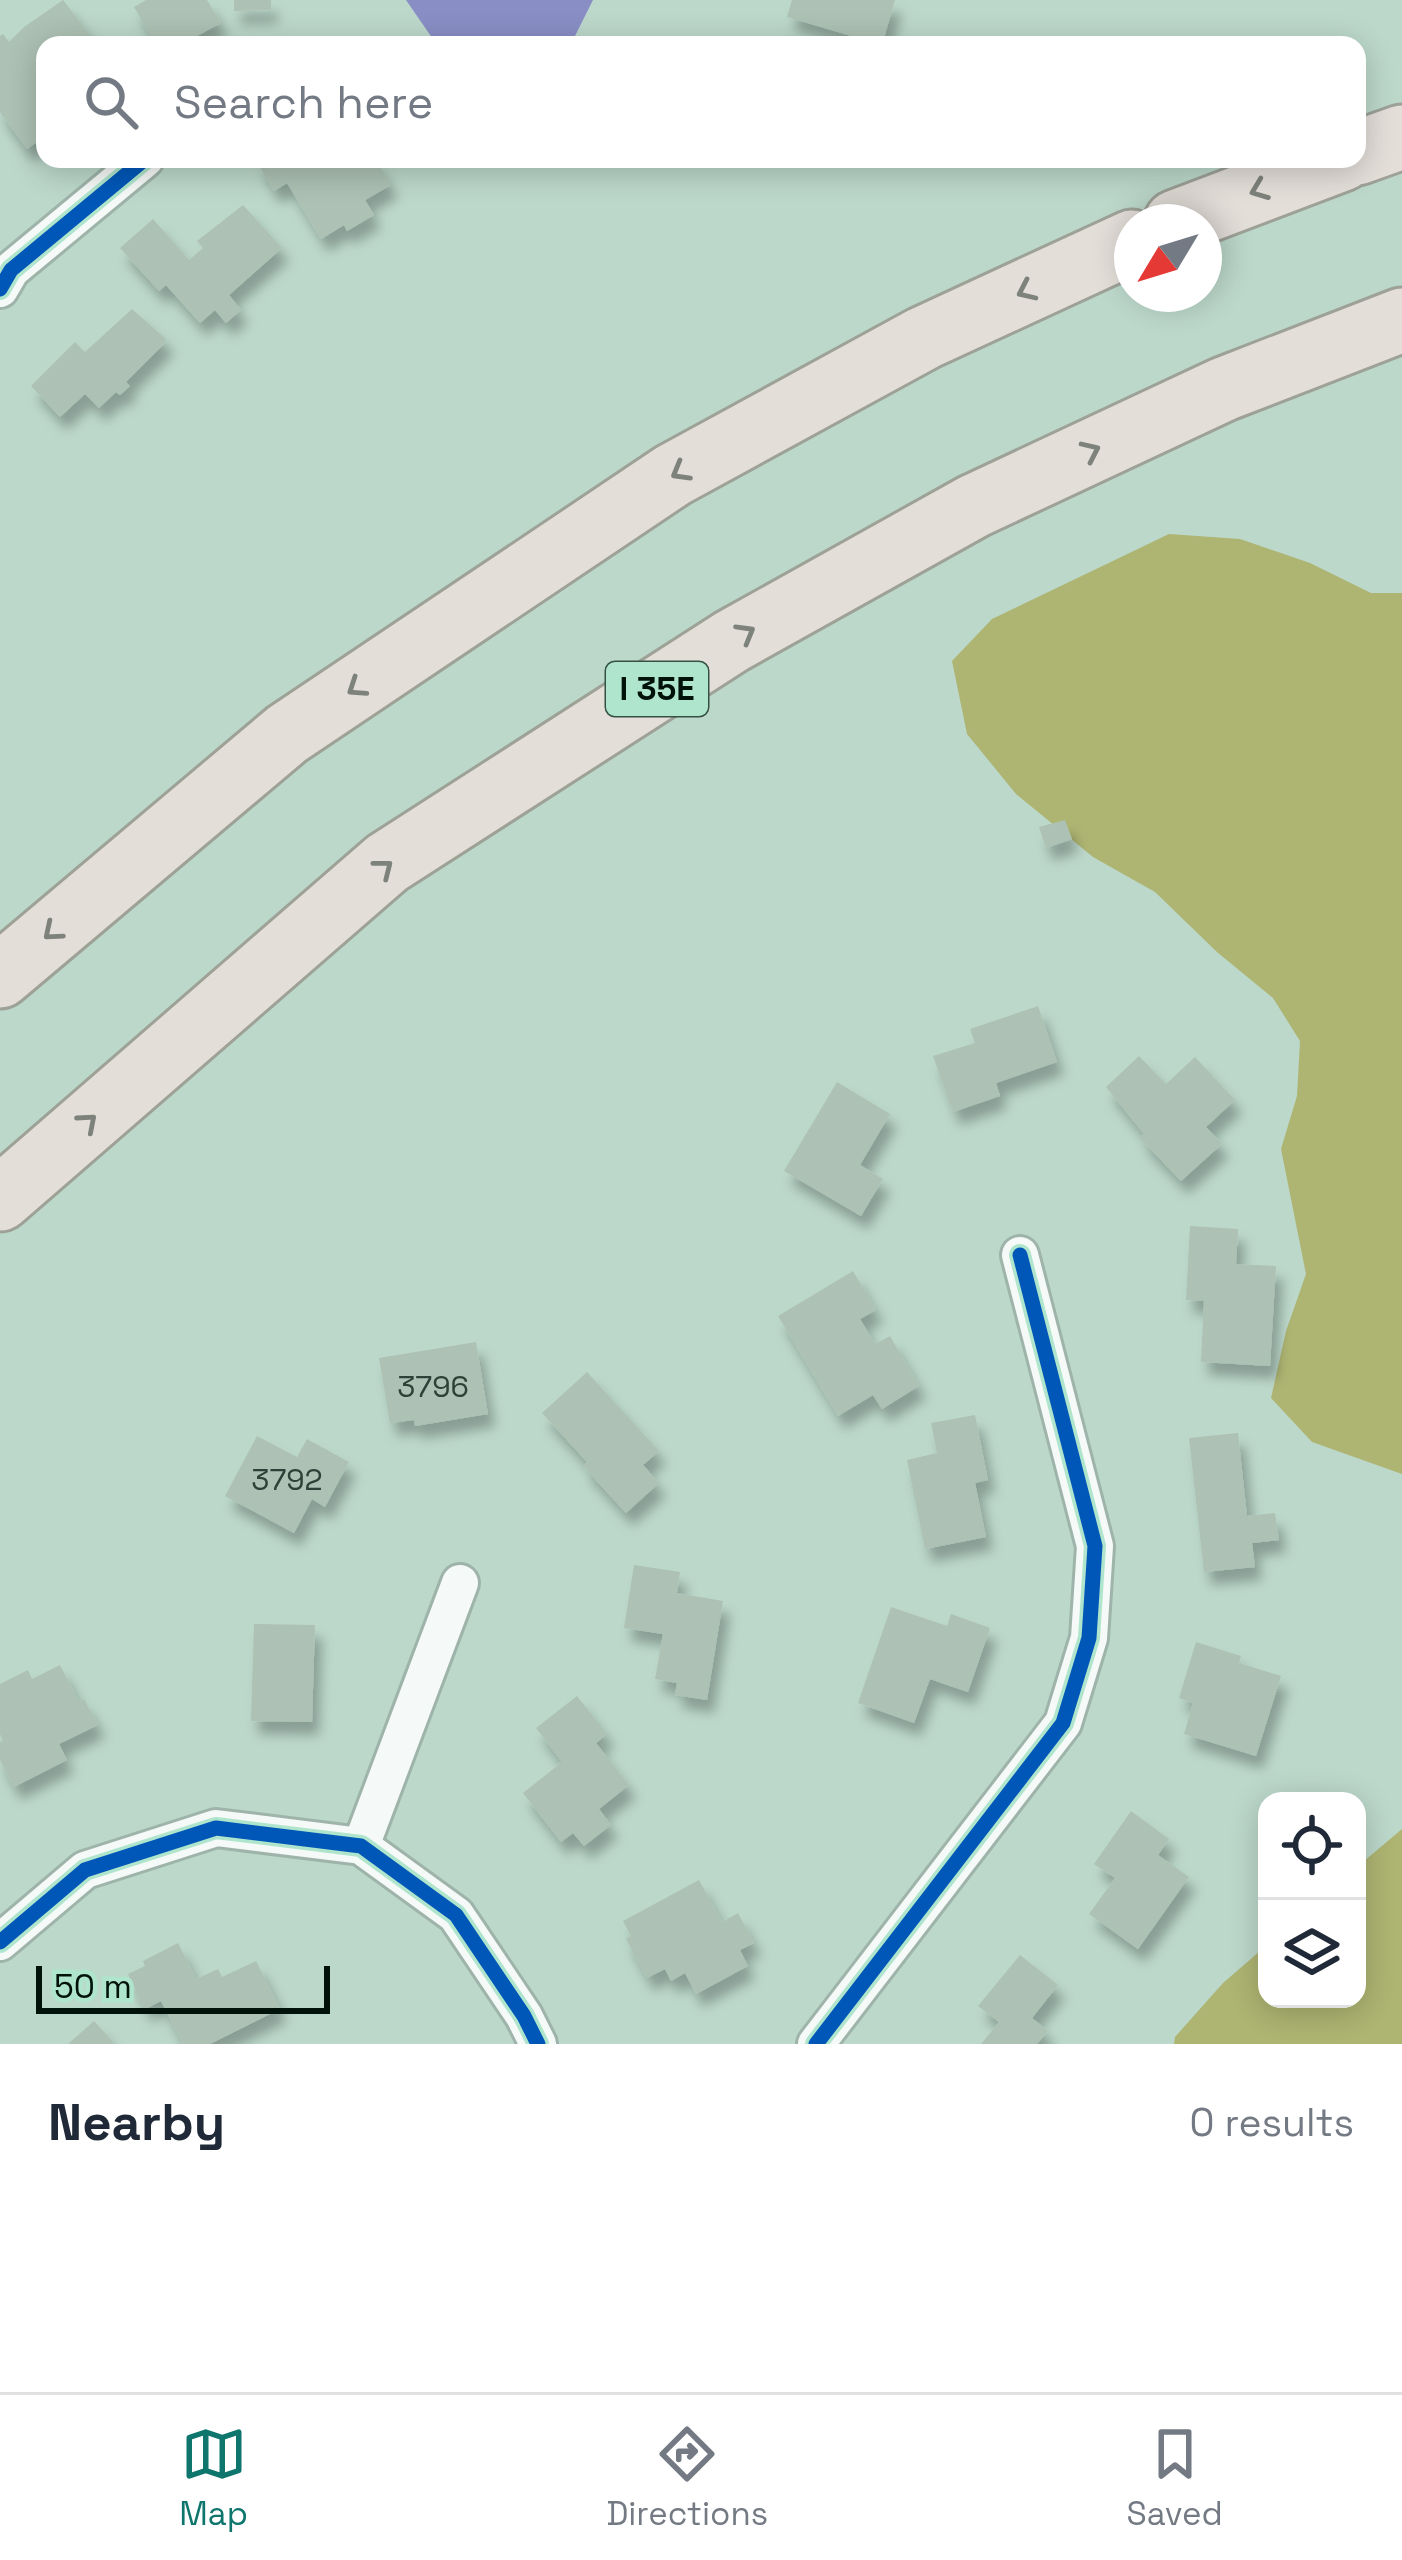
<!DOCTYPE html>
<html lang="en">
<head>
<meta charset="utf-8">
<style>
	:root { --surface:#fff; --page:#f2f2f3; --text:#1f2937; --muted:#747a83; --line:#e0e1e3; --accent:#0f766e }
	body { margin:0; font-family:"Space Grotesk",sans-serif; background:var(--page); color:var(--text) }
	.controls { position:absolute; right:36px; bottom:36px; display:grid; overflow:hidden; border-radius:24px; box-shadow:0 6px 30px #0003 }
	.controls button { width:108px; height:108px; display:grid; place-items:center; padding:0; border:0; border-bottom:3px solid var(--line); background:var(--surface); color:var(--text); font:60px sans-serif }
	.compass { position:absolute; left:1114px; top:204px; width:108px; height:108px; border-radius:50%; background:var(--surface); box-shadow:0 6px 30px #0003; rotate:232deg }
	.scale { position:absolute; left:36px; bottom:30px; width:294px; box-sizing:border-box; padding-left:12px; border:6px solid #00120a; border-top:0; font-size:33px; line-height:42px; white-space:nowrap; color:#00120a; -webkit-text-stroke:9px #afe5cc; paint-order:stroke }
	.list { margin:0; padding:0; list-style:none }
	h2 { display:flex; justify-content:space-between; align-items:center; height:156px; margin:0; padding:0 48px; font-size:51px }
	h2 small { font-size:39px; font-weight:400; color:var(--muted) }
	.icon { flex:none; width:66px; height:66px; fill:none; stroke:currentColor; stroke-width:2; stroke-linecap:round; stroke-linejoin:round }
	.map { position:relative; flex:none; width:1402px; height:2044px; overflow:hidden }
	.search { position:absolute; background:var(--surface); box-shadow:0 6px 30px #0003; left:36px; right:36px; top:36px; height:132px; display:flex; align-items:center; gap:30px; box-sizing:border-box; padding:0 42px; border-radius:24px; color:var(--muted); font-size:45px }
	.sheet { height:348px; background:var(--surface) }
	nav { display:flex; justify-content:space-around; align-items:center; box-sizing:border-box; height:168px; border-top:3px solid var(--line); background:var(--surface); font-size:33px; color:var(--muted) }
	nav a { display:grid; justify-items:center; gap:6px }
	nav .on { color:var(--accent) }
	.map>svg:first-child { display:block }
	.forest { fill:#aeb572 }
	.water { fill:#898ec5 }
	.building { fill:#adc1b4; filter:url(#shadow) }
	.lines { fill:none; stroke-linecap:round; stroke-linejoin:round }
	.minor-casing { stroke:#9eb4aa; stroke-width:42 }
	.motorway-casing { stroke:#9da196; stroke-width:69 }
	.minor { stroke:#f5f9f7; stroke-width:36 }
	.motorway { stroke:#e3ded8; stroke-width:63 }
	.cycleway-casing { stroke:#afe5cc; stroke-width:22 }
	.cycleway { stroke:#0057b8; stroke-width:15 }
	.oneway { stroke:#7d827b }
	.labels { text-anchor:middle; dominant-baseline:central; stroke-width:9; stroke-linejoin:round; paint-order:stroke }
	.number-label { font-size:30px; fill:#2e4037 }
	.shield { fill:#afe5cc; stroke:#345144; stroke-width:3 }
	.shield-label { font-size:33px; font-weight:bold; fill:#00120a }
</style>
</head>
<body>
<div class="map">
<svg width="1402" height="2044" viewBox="0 0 1402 2044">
	<defs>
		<filter id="shadow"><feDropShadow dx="7" dy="13" stdDeviation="6" flood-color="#0004"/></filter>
	</defs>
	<rect width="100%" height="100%" fill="#bcd8cb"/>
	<g class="forest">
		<polygon points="1169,534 1240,539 1310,563 1371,593 1402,593 1402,1474 1312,1442 1271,1398 1286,1331 1306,1274 1281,1149 1297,1096 1300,1041 1273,998 1217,952 1155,892 1093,857 1016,794 967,734 952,661 992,619"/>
		<polygon points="1402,1829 1402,2044 1174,2044 1175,2037 1223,1983 1267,1945 1267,1999 1357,1999 1357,1867"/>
	</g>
	<polygon class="water" points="406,0 593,0 575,36 562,45 437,45"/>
	<g class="building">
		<polygon points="63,0 98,45 45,45 45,136 27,149 0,112 0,36 3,34 9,42 24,27"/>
		<polygon points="146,0 207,0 221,23 180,45 156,45 134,7"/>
		<polygon points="234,0 271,0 271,10 234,11"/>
		<polygon points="792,0 895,0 882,45 787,17"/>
		<polygon points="255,159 375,159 391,185 365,200 374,215 347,231 344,225 321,239 287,183 274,191"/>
		<polygon points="243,205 282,248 229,295 241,310 226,323 215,310 200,323 166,285 159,291 120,248 153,219 189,260 203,248 197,241"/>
		<polygon points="132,309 166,339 164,344 126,382 130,386 120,395 116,392 99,408 85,394 60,417 31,386 75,342 85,352"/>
		<polygon points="1065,820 1072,839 1046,848 1039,827"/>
		<polygon points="1038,1006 1057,1062 996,1083 1000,1096 953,1112 933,1056 975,1043 970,1029"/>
		<polygon points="1139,1056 1166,1084 1195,1057 1235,1100 1206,1127 1222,1144 1181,1181 1140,1138 1144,1134 1106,1087"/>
		<polygon points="837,1082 890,1114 860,1165 883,1179 861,1216 784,1171"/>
		<polygon points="1190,1226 1238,1229 1236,1264 1276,1266 1270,1366 1201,1362 1204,1301 1186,1300"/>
		<polygon points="853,1271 876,1310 860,1319 875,1344 890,1336 919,1386 882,1409 873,1395 838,1416 778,1316"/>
		<polygon points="476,1342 488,1414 415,1426 414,1420 390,1423 379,1358"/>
		<polygon points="587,1372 659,1451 643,1465 659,1483 626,1513 583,1466 587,1462 542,1413"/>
		<polygon points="975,1415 988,1480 975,1483 986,1537 925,1549 907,1460 937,1453 931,1423"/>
		<polygon points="1238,1433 1247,1516 1275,1513 1279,1540 1252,1543 1255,1567 1204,1572 1189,1438"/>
		<polygon points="257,1436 297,1457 307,1439 349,1462 325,1507 312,1499 294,1533 225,1496"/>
		<polygon points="634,1565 680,1572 677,1593 723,1601 707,1700 675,1695 677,1683 655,1679 663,1634 624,1628"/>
		<polygon points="891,1607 947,1626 951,1614 990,1628 968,1692 930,1679 914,1723 858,1703"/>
		<polygon points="254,1624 315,1625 312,1722 251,1721"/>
		<polygon points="1196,1642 1241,1656 1239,1663 1281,1676 1256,1756 1184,1734 1193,1703 1179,1698"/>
		<polygon points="60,1665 79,1702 84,1699 98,1725 59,1744 67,1760 14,1787 0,1760 0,1742 3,1741 0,1734 0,1684 28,1670 32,1679"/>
		<polygon points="577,1696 607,1734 596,1743 629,1785 599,1809 611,1825 584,1846 573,1833 561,1842 523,1793 562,1762 536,1728"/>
		<polygon points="1131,1811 1169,1839 1158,1855 1189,1877 1138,1949 1089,1914 1115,1878 1094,1864"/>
		<polygon points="699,1880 722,1922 738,1913 754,1943 740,1950 748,1966 696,1994 685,1973 671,1981 665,1969 647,1978 626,1939 631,1936 623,1921"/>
		<polygon points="178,1943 196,1979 218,1969 222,1977 256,1961 280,2009 210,2044 183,2044 161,2001 145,2009 128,1974 145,1966 143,1961"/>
		<polygon points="1020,1955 1058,1985 1032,2018 1048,2031 1037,2044 981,2044 999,2022 978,2006"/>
		<polygon points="94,2021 115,2044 68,2044"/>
	</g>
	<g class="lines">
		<g class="minor-casing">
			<g id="minor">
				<polyline points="0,289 11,270 145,159"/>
				<polyline points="361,1846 460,1583"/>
				<polyline points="0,1942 85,1870 216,1828 361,1846 456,1915 524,2016 538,2044"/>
				<polyline points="816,2044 1063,1723 1089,1638 1095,1546 1020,1255"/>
			</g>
		</g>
		<g class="motorway-casing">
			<g id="motorway">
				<polyline points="1357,153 1402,137"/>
				<polyline points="1176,222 1342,159"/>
				<polyline points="0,976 287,734 673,475 924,338 1132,242"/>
				<polyline points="0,1199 387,863 732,641 974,506 1224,389 1402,320"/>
			</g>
		</g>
		<use href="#minor" class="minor"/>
		<use href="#motorway" class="motorway"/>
		<g class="cycleway-casing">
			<g id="cycleway">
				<polyline points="0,289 11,270 145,159"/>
				<polyline points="0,1942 85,1870 216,1828 361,1846 456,1915 524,2016 538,2044"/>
				<polyline points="816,2044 1063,1723 1089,1638 1095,1546 1020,1255"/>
			</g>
		</g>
		<use href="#cycleway" class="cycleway"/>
	</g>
	<defs><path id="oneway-chevron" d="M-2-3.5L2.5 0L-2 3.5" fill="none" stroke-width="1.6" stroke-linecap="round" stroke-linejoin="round" transform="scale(3)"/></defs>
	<g class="oneway">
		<use href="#oneway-chevron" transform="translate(1259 190) rotate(159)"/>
		<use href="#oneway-chevron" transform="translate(1026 291) rotate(155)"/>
		<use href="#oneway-chevron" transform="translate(1091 451) rotate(-25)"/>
		<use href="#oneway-chevron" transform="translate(680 472) rotate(150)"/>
		<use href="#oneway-chevron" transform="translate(746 633) rotate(-30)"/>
		<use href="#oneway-chevron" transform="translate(356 688) rotate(146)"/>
		<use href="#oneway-chevron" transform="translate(384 868) rotate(-38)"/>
		<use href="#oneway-chevron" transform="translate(52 932) rotate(140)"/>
		<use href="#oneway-chevron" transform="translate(88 1122) rotate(-41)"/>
	</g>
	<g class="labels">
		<g class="number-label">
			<text x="433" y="1386">3796</text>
			<text x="287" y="1479">3792</text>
		</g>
		<rect class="shield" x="606" y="662" width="102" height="54" rx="9"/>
		<g class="shield-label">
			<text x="657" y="689">I 35E</text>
		</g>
	</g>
</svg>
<div class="controls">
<button><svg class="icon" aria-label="locate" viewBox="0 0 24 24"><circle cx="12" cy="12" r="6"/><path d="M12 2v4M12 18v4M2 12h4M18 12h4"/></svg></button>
<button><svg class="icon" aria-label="layers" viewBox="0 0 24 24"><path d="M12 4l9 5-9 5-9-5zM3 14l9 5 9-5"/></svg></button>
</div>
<svg class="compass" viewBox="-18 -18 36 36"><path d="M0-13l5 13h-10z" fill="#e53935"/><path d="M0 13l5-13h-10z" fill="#747a83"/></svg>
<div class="scale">50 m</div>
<div class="search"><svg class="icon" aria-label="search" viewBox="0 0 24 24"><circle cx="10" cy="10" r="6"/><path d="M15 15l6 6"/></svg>Search here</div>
</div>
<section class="sheet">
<h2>Nearby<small>0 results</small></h2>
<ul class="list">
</ul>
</section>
<nav>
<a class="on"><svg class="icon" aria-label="map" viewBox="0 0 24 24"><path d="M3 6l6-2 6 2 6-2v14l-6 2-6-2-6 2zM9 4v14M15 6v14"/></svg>Map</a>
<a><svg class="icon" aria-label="directions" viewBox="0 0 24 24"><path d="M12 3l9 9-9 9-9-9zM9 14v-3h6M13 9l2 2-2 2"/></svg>Directions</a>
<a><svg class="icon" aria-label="saved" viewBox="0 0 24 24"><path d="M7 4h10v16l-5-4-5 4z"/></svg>Saved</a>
</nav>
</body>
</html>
